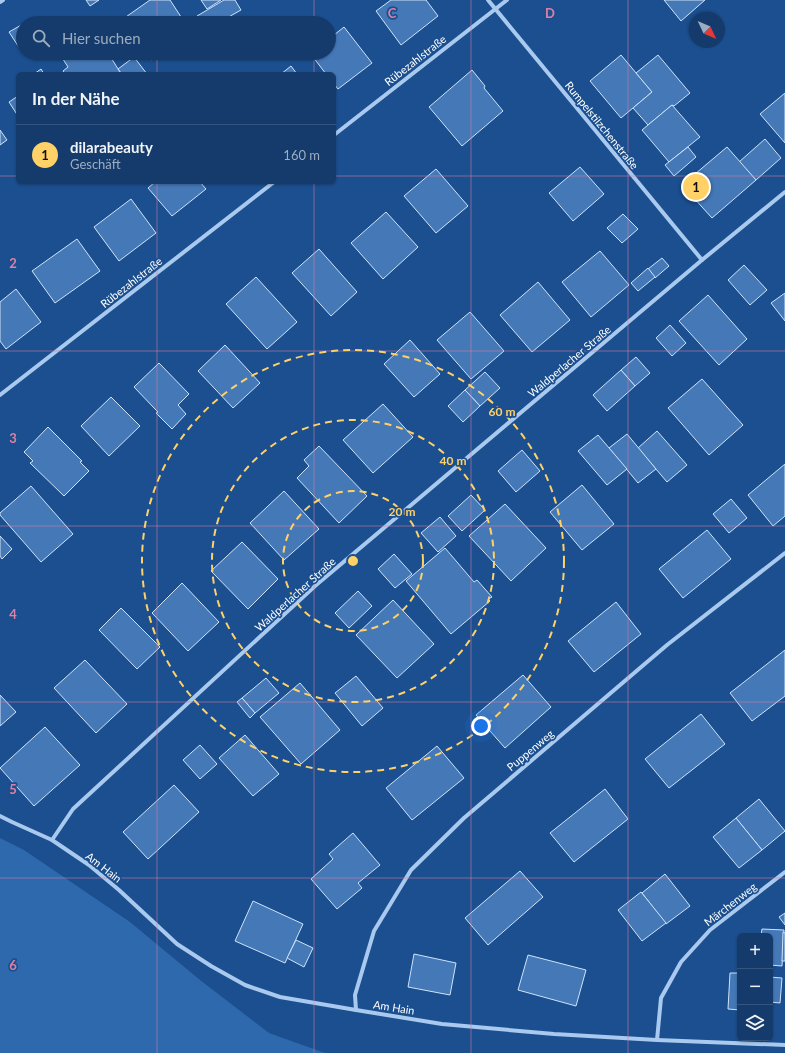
<!DOCTYPE html>
<html lang="de">
<head>
<meta charset="utf-8">
<style>
	:root { --surface:#143b6b; --page:#1d4271; --text:#f1f3f6; --muted:#9dadc1; --line:#33557e; --accent:#ffd166 }
	body { margin:0; font-family:Lato,sans-serif; background:var(--page); color:var(--text) }
	.controls { position:absolute; right:12px; bottom:12px; display:grid; overflow:hidden; border-radius:6px; box-shadow:0 1px 3px #0004 }
	.controls button { width:36px; height:36px; display:grid; place-items:center; padding:0; border:0; border-bottom:1px solid var(--line); background:var(--surface); color:var(--text); font:20px sans-serif }
	.compass { position:absolute; left:689px; top:12px; width:36px; height:36px; border-radius:50%; background:var(--surface); box-shadow:0 1px 3px #0004; rotate:134deg }
	.you { position:absolute; left:481px; top:726px; width:14px; height:14px; margin:-10px; border:3px solid #fff; border-radius:50%; background:#1a73e8; box-shadow:0 0 0 6px #1a73e833 }
	.badge { display:grid; place-items:center; width:26px; height:26px; border-radius:50%; background:var(--accent); color:#111; font-size:13px; font-weight:700 }
	.pin { position:absolute; translate:-50% -50%; border:2px solid #fff; box-shadow:0 1px 4px #0006 }
	.list { margin:0; padding:0; list-style:none }
	h2 { display:flex; justify-content:space-between; align-items:center; height:52px; margin:0; padding:0 16px; font-size:17px }
	h2 small { font-size:13px; font-weight:400; color:var(--muted) }
	.list li { display:grid; grid-template-columns:26px 1fr auto; gap:12px; align-items:center; box-sizing:border-box; height:60px; padding:0 16px; border-top:1px solid var(--line) }
	.list b { display:block; font-size:15px; white-space:nowrap }
	.list p { margin:0; font-size:13px; white-space:nowrap; color:var(--muted) }
	.list em { font-size:13px; font-style:normal; color:var(--muted) }
	.icon { flex:none; width:22px; height:22px; fill:none; stroke:currentColor; stroke-width:2; stroke-linecap:round; stroke-linejoin:round }
	.map { position:relative; flex:none; width:785px; height:1053px; overflow:hidden }
	.search { position:absolute; background:var(--surface); box-shadow:0 1px 3px #0004; left:16px; top:16px; width:320px; height:44px; display:flex; align-items:center; gap:10px; box-sizing:border-box; padding:0 14px; border-radius:22px; color:var(--muted); font-size:15px }
	.panel { position:absolute; background:var(--surface); box-shadow:0 1px 3px #0004; left:16px; top:72px; width:320px; height:112px; border-radius:6px }
	.map>svg:first-child { display:block }
	.green { fill:#2e69ad }
	.building { fill:#4478b7; stroke:#cfe3fa }
	.lines { fill:none; stroke-linecap:round; stroke-linejoin:round }
	.street { stroke:#a9c9ee; stroke-width:4 }
	.grid { fill:none; stroke:#dd80a5; stroke-width:1; stroke-opacity:0.55 }
	.ring { fill:none; stroke:#ffd166; stroke-width:2; stroke-dasharray:7 5 }
	.labels { text-anchor:middle; dominant-baseline:central; stroke-width:3.5; stroke-linejoin:round; paint-order:stroke }
	.street-label { font-size:11px; fill:#fff; stroke:#1b4f8f }
	.grid-label { font-size:13px; text-anchor:middle; font-weight:bold; fill:#dd80a5; stroke:#1b4f8f; stroke-width:3.5; stroke-linejoin:round; paint-order:stroke }
	.centre { fill:#ffd166; stroke:#1b4f8f; stroke-width:2 }
	.ring-label { font-size:12px; text-anchor:middle; font-weight:bold; fill:#ffd166; stroke:#1b4f8f; stroke-width:3.5; stroke-linejoin:round; paint-order:stroke }
</style>
</head>
<body>
<div class="map">
<svg width="785" height="1053" viewBox="0 0 785 1053">
	<rect width="100%" height="100%" fill="#1b4f8f"/>
	<polygon class="green" points="0,838 24,850 130,922 200,980 269,1033 325,1053 0,1053"/>
	<g class="building">
		<polygon points="86,0 99,0 90,6"/>
		<polygon points="150,0 170,0 185,23 126,23 123,19"/>
		<polygon points="201,0 221,0 207,9"/>
		<polygon points="224,0 235,0 241,10 218,23 201,23 197,16"/>
		<polygon points="391,0 426,0 438,16 401,45 376,11"/>
		<polygon points="664,0 705,0 681,21"/>
		<polygon points="23,24 23,51 22,52 9,32"/>
		<polygon points="344,27 372,63 338,89 334,84 334,74 326,74 310,53 329,53 329,39"/>
		<polygon points="33,53 44,53 36,58"/>
		<polygon points="59,53 108,53 120,72 117,74 65,74 63,71 68,67"/>
		<polygon points="146,53 161,53 151,60"/>
		<polygon points="621,55 652,92 621,118 590,81"/>
		<polygon points="658,55 690,93 674,106 672,105 648,125 633,108 652,92 636,73"/>
		<polygon points="134,57 147,74 122,74 118,69"/>
		<polygon points="291,66 297,74 281,74"/>
		<polygon points="41,69 44,74 34,74"/>
		<polygon points="472,70 485,86 484,88 503,111 462,146 429,107"/>
		<polygon points="785,93 785,143 760,114"/>
		<polygon points="18,96 18,116 9,102"/>
		<polygon points="672,105 700,137 669,162 642,130"/>
		<polygon points="0,130 7,140 0,145"/>
		<polygon points="765,139 781,158 756,180 739,162"/>
		<polygon points="688,147 696,157 674,176 665,165"/>
		<polygon points="727,147 756,180 712,218 682,185"/>
		<polygon points="580,167 604,194 573,221 549,193"/>
		<polygon points="436,169 468,206 436,233 404,196"/>
		<polygon points="155,182 200,182 206,189 172,216 148,188"/>
		<polygon points="131,199 156,233 119,261 94,227"/>
		<polygon points="386,212 418,247 383,279 351,243"/>
		<polygon points="623,214 638,229 622,243 607,228"/>
		<polygon points="77,239 100,271 55,303 32,271"/>
		<polygon points="319,249 357,292 331,316 292,273"/>
		<polygon points="600,251 629,285 591,317 562,282"/>
		<polygon points="662,258 669,266 655,278 648,269"/>
		<polygon points="744,265 767,290 750,305 728,280"/>
		<polygon points="648,268 655,277 638,291 631,283"/>
		<polygon points="256,277 297,322 267,349 226,304"/>
		<polygon points="538,282 570,320 532,352 500,315"/>
		<polygon points="16,289 41,322 6,349 0,341 0,302"/>
		<polygon points="785,293 785,321 771,303"/>
		<polygon points="708,295 747,339 719,365 679,321"/>
		<polygon points="470,312 504,351 471,379 437,340"/>
		<polygon points="670,325 686,343 672,356 656,338"/>
		<polygon points="410,340 440,374 414,397 384,364"/>
		<polygon points="225,345 260,383 233,408 198,371"/>
		<polygon points="636,357 650,373 635,386 621,370"/>
		<polygon points="159,363 189,394 178,405 186,414 172,429 156,413 158,412 155,409 134,387"/>
		<polygon points="621,370 635,386 607,411 593,395"/>
		<polygon points="485,372 500,388 480,406 465,390"/>
		<polygon points="702,379 743,425 709,455 668,408"/>
		<polygon points="465,390 480,406 463,422 448,406"/>
		<polygon points="111,397 140,426 109,456 81,426"/>
		<polygon points="383,404 413,437 373,473 343,440"/>
		<polygon points="48,427 82,461 80,462 89,471 64,496 30,463 33,461 24,452"/>
		<polygon points="657,431 687,465 667,482 638,448"/>
		<polygon points="627,434 656,469 638,483 609,448"/>
		<polygon points="598,435 627,469 607,485 578,451"/>
		<polygon points="319,446 367,496 339,523 297,478 309,466 304,460"/>
		<polygon points="522,450 540,471 516,492 498,471"/>
		<polygon points="785,464 785,516 773,526 748,495"/>
		<polygon points="582,485 614,524 582,550 550,512"/>
		<polygon points="31,486 73,534 41,562 0,515 0,513"/>
		<polygon points="284,491 319,529 284,560 250,523"/>
		<polygon points="471,495 485,510 462,531 448,516"/>
		<polygon points="731,499 747,518 729,533 713,514"/>
		<polygon points="505,504 546,548 511,581 469,536"/>
		<polygon points="440,517 456,536 438,552 421,533"/>
		<polygon points="707,530 731,559 683,598 659,569"/>
		<polygon points="0,536 12,549 2,559 0,556"/>
		<polygon points="242,542 278,579 248,609 211,571"/>
		<polygon points="445,548 474,582 477,580 492,597 488,599 490,601 451,634 406,581"/>
		<polygon points="394,554 412,574 395,588 378,569"/>
		<polygon points="182,583 219,622 188,651 152,613"/>
		<polygon points="358,591 372,606 349,628 335,613"/>
		<polygon points="393,600 434,644 397,678 356,635"/>
		<polygon points="616,602 641,634 594,672 568,641"/>
		<polygon points="121,608 160,647 137,669 99,630"/>
		<polygon points="785,650 785,696 752,721 730,693"/>
		<polygon points="85,660 127,704 96,733 54,688"/>
		<polygon points="523,675 551,707 505,748 476,715"/>
		<polygon points="356,676 383,708 362,726 335,693"/>
		<polygon points="266,678 279,693 255,713 242,698"/>
		<polygon points="300,683 340,730 301,764 260,717"/>
		<polygon points="0,695 16,712 0,726"/>
		<polygon points="242,698 255,713 250,718 237,702"/>
		<polygon points="701,714 725,744 669,788 645,759"/>
		<polygon points="45,727 80,765 34,806 0,768"/>
		<polygon points="245,735 279,774 253,796 219,758"/>
		<polygon points="200,745 217,764 200,779 183,760"/>
		<polygon points="437,746 464,778 412,820 386,788"/>
		<polygon points="174,785 199,812 148,859 123,832"/>
		<polygon points="605,789 628,819 574,862 550,833"/>
		<polygon points="759,799 785,831 762,850 736,818"/>
		<polygon points="736,818 762,850 739,868 713,837"/>
		<polygon points="353,833 380,865 358,883 362,888 337,909 311,879 333,859 329,854"/>
		<polygon points="520,871 543,897 488,945 465,918"/>
		<polygon points="665,874 690,906 666,924 642,893"/>
		<polygon points="641,892 666,923 642,941 618,910"/>
		<polygon points="253,901 303,924 285,963 235,941"/>
		<polygon points="785,913 785,925 779,917"/>
		<polygon points="762,929 784,930 782,966 770,965 770,936 761,936"/>
		<polygon points="783,932 785,933 785,961 782,961"/>
		<polygon points="296,940 313,948 304,967 287,958"/>
		<polygon points="414,954 456,963 450,995 408,987"/>
		<polygon points="528,955 586,970 576,1006 518,990"/>
		<polygon points="730,973 740,973 740,1010 728,1009"/>
		<polygon points="770,977 782,978 780,1003 770,1002"/>
	</g>
	<g class="lines">
		<g class="street">
			<polyline points="488,0 702,260"/>
			<polyline points="0,2 3,0"/>
			<polyline points="334,135 507,0"/>
			<polyline points="0,395 274,182"/>
			<polyline points="0,816 12,822 52,840 89,865 119,890 177,944 211,966 245,985 280,997 356,1010 442,1024 554,1034 657,1040 785,1045"/>
			<polyline points="52,840 73,809 315,586 702,260 785,192"/>
			<polyline points="356,1010 355,995 374,931 411,870 464,818 667,645 785,553"/>
			<polyline points="657,1040 661,998 681,962 710,930 785,872"/>
		</g>
	</g>
	<path class="grid" d="M157,0v23M314,0v23M471,0v1053M628,0v1053M157,53v21M314,53v21M0,176h18M334,176h451M157,182v871M314,182v871M0,351h785M0,526h785M0,702h785M0,878h785"/>
	<g class="ring">
		<circle cx="353" cy="561" r="70"/>
		<circle cx="353" cy="561" r="141"/>
		<circle cx="353" cy="561" r="211"/>
	</g>
	<g class="labels">
		<g class="street-label">
			<text transform="translate(415 60) rotate(-38)">Rübezahlstraße</text>
			<text transform="translate(602 125) rotate(51)">Rumpelstilzchenstraße</text>
			<text transform="translate(131 282) rotate(-38)">Rübezahlstraße</text>
			<text transform="translate(569 361) rotate(-40)">Waldperlacher Straße</text>
			<text transform="translate(295 594) rotate(-42)">Waldperlacher Straße</text>
			<text transform="translate(530 750) rotate(-40)">Puppenweg</text>
			<text transform="translate(104 867) rotate(38)">Am Hain</text>
			<text transform="translate(730 904) rotate(-38)">Märchenweg</text>
			<text transform="translate(394 1007) rotate(9)">Am Hain</text>
		</g>
	</g>
	<g class="grid-label">
		<text x="392" y="18">C</text>
		<text x="550" y="18">D</text>
		<text x="13" y="268">2</text>
		<text x="13" y="443">3</text>
		<text x="13" y="619">4</text>
		<text x="13" y="794">5</text>
		<text x="13" y="970">6</text>
	</g>
	<circle cx="353" cy="561" r="6" class="centre"/>
	<g class="ring-label">
		<text x="502" y="416">60 m</text>
		<text x="453" y="465">40 m</text>
		<text x="402" y="516">20 m</text>
	</g>
</svg>
<div class="controls">
<button>+</button>
<button>−</button>
<button><svg class="icon" aria-label="layers" viewBox="0 0 24 24"><path d="M12 4l9 5-9 5-9-5zM3 14l9 5 9-5"/></svg></button>
</div>
<svg class="compass" viewBox="-18 -18 36 36"><path d="M0-13l5 13h-10z" fill="#e53935"/><path d="M0 13l5-13h-10z" fill="#9dadc1"/></svg>
<div class="you"></div>
<div class="pin badge" style="left:696px;top:187px">1</div>
<div class="search"><svg class="icon" aria-label="search" viewBox="0 0 24 24"><circle cx="10" cy="10" r="6"/><path d="M15 15l6 6"/></svg>Hier suchen</div>
<section class="panel">
<h2>In der Nähe<small></small></h2>
<ul class="list">
<li><span class="badge">1</span><div><b>dilarabeauty</b><p>Geschäft</p></div><em>160 m</em></li>
</ul>
</section>
</div>
</body>
</html>
